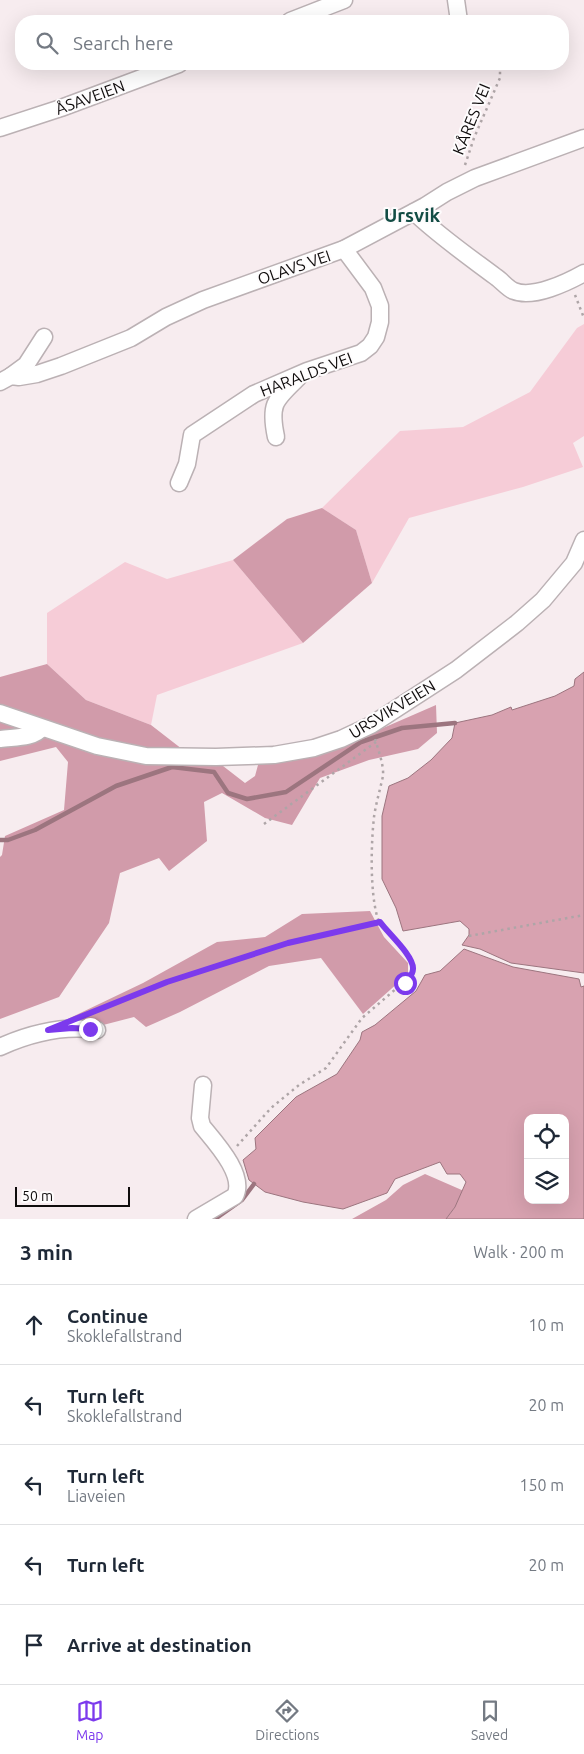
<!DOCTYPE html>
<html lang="en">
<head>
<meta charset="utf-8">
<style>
	:root { --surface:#fff; --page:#f6f6f7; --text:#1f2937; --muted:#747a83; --line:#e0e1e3; --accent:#7c3aed }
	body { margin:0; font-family:Ubuntu,sans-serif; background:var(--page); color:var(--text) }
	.controls { position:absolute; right:15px; bottom:15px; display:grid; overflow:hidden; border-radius:10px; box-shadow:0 5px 20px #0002 }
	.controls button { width:45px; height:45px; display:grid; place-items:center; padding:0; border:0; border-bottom:1px solid var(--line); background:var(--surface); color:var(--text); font:25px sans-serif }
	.scale { position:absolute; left:15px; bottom:12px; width:115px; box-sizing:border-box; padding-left:5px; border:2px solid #0f0c0c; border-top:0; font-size:14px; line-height:18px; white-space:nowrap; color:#0f0c0c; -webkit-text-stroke:4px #fefcfd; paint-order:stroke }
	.stop { position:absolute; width:15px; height:15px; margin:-11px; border:4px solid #7c3aed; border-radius:50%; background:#fff }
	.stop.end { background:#7c3aed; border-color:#fff; box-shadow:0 1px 5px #0008 }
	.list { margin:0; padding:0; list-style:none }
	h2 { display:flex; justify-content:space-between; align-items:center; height:65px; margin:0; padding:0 20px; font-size:21px }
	h2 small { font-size:16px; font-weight:400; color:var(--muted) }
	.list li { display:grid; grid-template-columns:32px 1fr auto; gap:15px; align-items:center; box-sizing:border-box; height:80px; padding:0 20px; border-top:1px solid var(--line) }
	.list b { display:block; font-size:19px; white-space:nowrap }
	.list p { margin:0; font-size:16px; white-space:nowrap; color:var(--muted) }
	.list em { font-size:16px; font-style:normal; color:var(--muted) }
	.icon { flex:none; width:28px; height:28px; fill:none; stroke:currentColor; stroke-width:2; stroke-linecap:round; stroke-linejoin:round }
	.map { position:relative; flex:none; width:584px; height:1219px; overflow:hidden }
	.search { position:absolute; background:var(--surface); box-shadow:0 5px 20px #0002; left:15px; right:15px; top:15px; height:55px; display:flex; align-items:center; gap:12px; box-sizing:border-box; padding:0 18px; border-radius:20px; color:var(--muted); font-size:19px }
	.sheet { height:465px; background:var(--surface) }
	nav { display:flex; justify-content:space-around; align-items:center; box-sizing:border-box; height:70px; border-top:1px solid var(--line); background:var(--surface); font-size:14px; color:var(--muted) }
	nav a { display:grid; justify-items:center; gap:2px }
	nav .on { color:var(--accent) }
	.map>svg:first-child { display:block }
	.green { fill:#f6ccd7 }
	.forest { fill:#d19baa }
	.water { fill:#d8a2b0; stroke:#9c757f; fill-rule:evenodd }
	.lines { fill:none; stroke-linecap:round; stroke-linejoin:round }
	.stream { stroke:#9c757f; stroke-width:4.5 }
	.minor-casing { stroke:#bbb1b4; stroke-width:19 }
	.path { stroke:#aea5a7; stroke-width:2.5; stroke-dasharray:2.5 4; stroke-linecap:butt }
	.minor { stroke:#fff; stroke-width:16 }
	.route { stroke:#7c3aed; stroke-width:6 }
	.labels { text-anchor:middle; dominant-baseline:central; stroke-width:4; stroke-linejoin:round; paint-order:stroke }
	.street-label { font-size:16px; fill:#0f0c0c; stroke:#fefcfd }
	.quarter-label { font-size:19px; font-weight:bold; fill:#134d45; stroke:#fefcfd }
</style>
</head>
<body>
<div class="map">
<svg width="584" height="1219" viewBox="0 0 584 1219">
	<rect width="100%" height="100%" fill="#f7ecef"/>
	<g class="green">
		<polygon points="584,324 584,436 573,443 583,467 523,487 409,518 372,583 356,530 322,508 400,431 463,427 530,392 577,328"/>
		<polygon points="233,560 303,643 157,695 151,725 86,700 47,664 47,613 125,562 167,579"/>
	</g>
	<g class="forest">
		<polygon points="322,508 356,530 372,583 303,643 233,560 287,519"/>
		<polygon points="47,664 86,700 151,725 200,763 223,766 245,783 255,776 258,765 321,755 436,705 437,733 418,749 369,760 320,778 292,825 265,818 222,793 204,802 207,841 169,871 159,858 120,873 109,923 59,997 0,1019 0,857 2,855 5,836 64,810 68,762 56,747 0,761 0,677"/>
		<polygon points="370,911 384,937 408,963 408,974 363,1014 321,958 269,966 180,1012 146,1027 134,1017 53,1038 51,1027 143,983 217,942 265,937 302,914"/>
		<polygon points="425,1174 464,1191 455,1207 446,1219 352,1219 386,1200 403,1185"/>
	</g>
	<g class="water">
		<polygon points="584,672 584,973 511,963 480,949 462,945 469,935 469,929 460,921 403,931 396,908 382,879 382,816 389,786 408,778 431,760 452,738 455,723 492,715 511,707 512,710 555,696 574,686 575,679"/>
		<path d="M464,949l49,18 66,12 2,8 3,-1v233h-138l9,-12 11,-25 -6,-8h-13l-7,-12 -45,17 -8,14 -44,16 -40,-7 -38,-10 -16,-12 -6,-20 13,-11 -1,-11 41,-41 41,-23 23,-34 2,-8 13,-7 41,-34 9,-16 15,-4zM528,1118h37v82h-37z"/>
	</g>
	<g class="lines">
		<g class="stream">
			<polyline points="0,840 8,840 35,830 116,786 172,767 214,772 228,793 247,799 286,792 361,742 402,728 455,723"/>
			<polyline points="215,1219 242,1200 254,1184"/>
		</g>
		<g class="minor-casing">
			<g id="minor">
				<polyline points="456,0 459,21"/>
				<polyline points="290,21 344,0"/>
				<polyline points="0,128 61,108 179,64"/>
				<path d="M414,212c25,24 54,44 82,65 6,4 12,12 18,14 19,8 54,-9 70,-18"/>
				<polyline points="11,376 26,365 44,337"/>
				<polyline points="0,382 11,376 19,377 37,374 61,366 131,338 166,317 203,300 344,249 425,206 447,192 475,178 584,138"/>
				<path d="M276,437c-7,-33 -1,-37 22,-59"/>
				<polyline points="179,483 187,464 192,435 254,394 307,371 361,353 370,346 376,337 380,322 380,306 373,288 344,249"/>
				<polyline points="0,713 97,746 146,756 216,757 274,755 314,748 341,739 371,725 456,670 517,623 543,600 574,563 584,540"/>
				<path d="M0,739c13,-2 33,0 42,-11"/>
				<path d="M0,1047c31,-14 63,-22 97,-17"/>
				<path d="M196,1219l39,-23c11,-21 -20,-54 -33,-70l-2,-8 3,-33"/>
			</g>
		</g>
		<g class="path">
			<polyline points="465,165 474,138 500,78 500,64"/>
			<polyline points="575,295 584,318"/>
			<polyline points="264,824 376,742"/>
			<polyline points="469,936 584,915"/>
			<polyline points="91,1013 167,982 287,943 380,922"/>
			<path d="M237,1146l34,-38 28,-23 27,-17 36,-50 49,-42c7,-26 -27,-37 -34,-60 -7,-26 -6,-72 -3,-99 2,-14 6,-27 9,-41 1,-11 -5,-27 -8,-37"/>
		</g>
		<use href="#minor" class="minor"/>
	</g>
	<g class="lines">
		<path class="route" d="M90,1029l-18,-1 -24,2 119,-48 121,-39 92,-21c8,11 34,34 33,47 0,6 -4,9 -8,14"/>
	</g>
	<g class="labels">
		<g class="street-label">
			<text transform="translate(90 97) rotate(-20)">ÅSAVEIEN</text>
			<text transform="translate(471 119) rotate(-68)">KÅRES VEI</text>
			<text transform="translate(294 267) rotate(-19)">OLAVS VEI</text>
			<text transform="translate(306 374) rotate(-21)">HARALDS VEI</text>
			<text transform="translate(392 709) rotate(-31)">URSVIKVEIEN</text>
		</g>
		<g class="quarter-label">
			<text x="412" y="215">Ursvik</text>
		</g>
	</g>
</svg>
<div class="controls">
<button><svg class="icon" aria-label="locate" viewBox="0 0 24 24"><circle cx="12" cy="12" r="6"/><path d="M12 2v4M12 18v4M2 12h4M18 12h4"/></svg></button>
<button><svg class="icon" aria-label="layers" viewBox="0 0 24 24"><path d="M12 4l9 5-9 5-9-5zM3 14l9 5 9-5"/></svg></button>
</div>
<div class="scale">50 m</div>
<div class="stop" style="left:405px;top:983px"></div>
<div class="stop end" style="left:90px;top:1029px"></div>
<div class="search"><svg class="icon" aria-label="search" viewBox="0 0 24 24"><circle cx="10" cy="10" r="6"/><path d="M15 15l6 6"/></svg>Search here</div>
</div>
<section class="sheet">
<h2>3 min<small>Walk · 200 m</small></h2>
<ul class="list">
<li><svg class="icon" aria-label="ahead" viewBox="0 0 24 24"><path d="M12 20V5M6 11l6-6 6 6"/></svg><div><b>Continue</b><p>Skoklefallstrand</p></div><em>10 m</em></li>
<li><svg class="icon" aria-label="left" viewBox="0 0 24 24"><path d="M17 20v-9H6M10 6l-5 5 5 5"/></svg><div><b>Turn left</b><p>Skoklefallstrand</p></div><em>20 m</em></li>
<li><svg class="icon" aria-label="left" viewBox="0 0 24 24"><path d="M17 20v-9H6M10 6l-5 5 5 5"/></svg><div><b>Turn left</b><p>Liaveien</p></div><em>150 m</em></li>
<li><svg class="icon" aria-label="left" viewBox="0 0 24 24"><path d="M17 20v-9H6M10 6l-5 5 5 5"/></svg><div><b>Turn left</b></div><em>20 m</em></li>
<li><svg class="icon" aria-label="arrive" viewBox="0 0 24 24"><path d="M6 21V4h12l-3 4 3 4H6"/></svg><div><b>Arrive at destination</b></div></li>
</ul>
</section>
<nav>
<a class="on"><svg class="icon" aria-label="map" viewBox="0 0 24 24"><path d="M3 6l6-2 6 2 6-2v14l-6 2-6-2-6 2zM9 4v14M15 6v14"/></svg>Map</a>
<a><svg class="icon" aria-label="directions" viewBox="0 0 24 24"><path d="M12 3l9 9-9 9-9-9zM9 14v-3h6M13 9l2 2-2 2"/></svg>Directions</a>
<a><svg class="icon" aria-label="saved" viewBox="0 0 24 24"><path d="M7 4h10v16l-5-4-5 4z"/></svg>Saved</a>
</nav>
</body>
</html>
